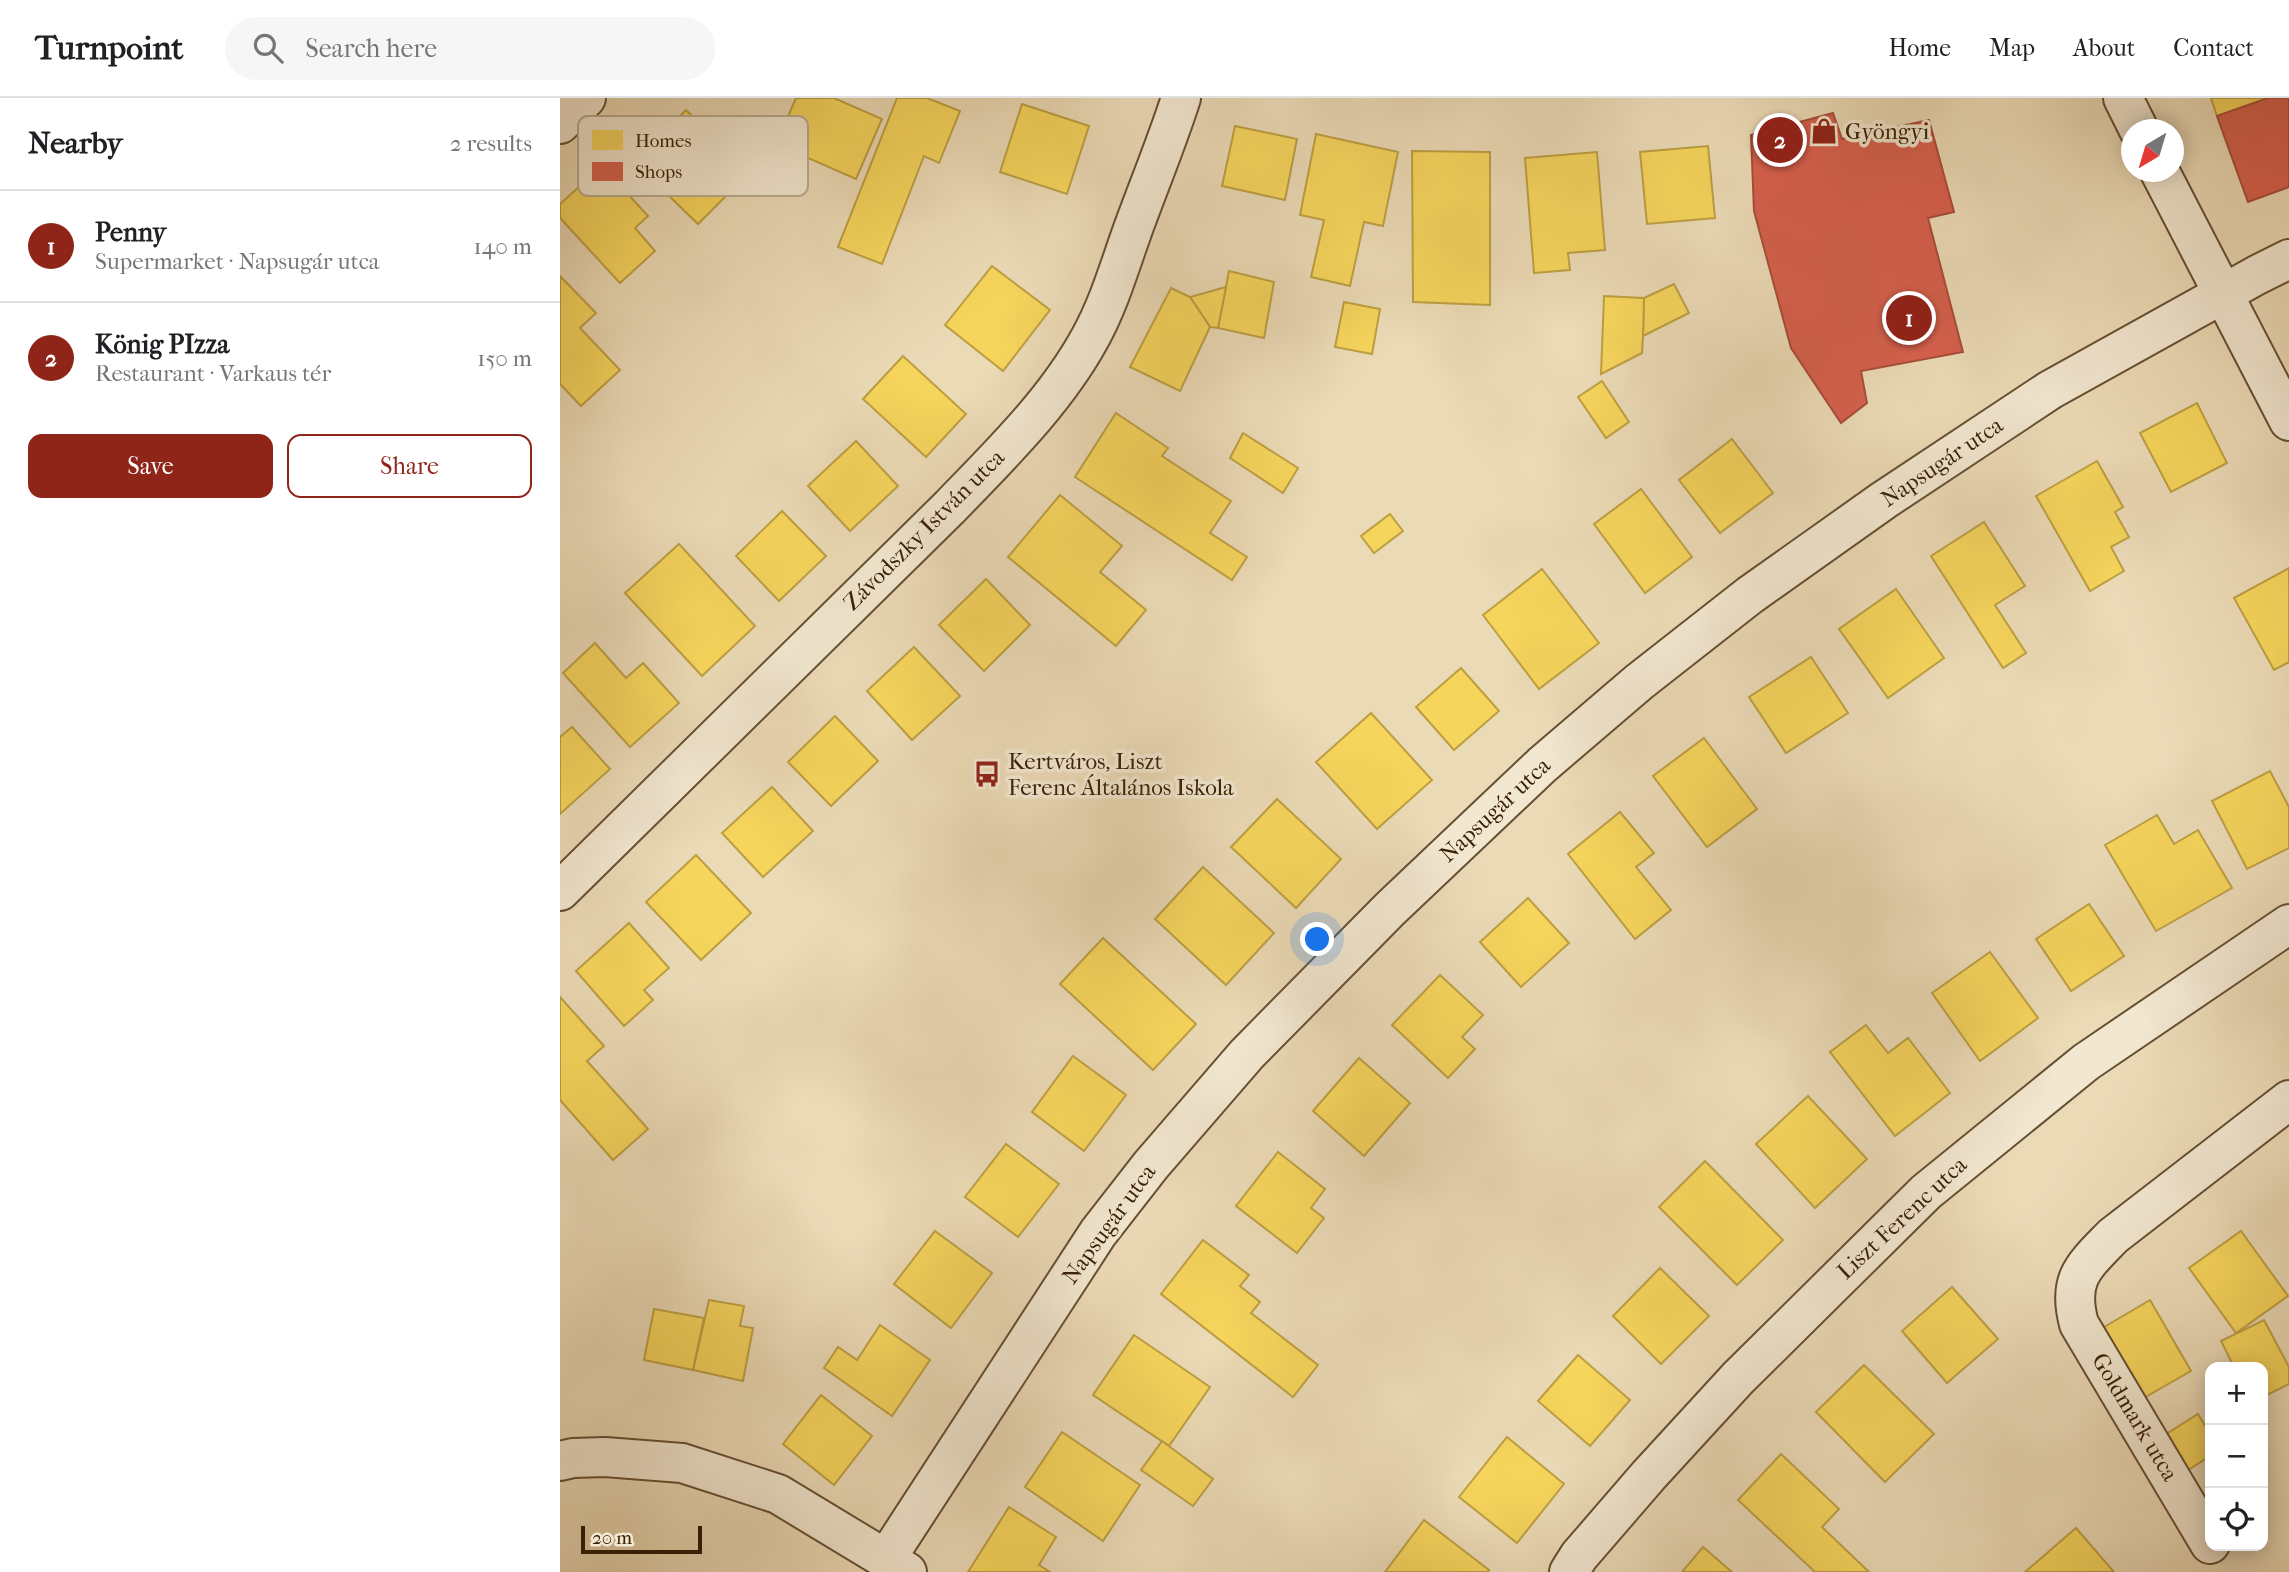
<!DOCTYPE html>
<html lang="en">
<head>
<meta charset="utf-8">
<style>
	:root { --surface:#fff; --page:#f6f6f6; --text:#202124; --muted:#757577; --line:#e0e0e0; --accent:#8f2418 }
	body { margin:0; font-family:"IM FELL French Canon",serif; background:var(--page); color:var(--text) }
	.controls { position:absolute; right:21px; bottom:21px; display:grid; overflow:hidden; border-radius:14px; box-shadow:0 4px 18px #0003 }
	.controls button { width:63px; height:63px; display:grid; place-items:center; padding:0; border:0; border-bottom:2px solid var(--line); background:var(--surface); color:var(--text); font:35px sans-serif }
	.compass { position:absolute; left:1561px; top:21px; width:63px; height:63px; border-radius:50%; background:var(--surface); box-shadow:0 4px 18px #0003; rotate:218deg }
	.scale { position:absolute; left:21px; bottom:18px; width:121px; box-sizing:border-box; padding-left:7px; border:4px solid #392106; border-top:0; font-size:19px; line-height:24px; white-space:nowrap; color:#392106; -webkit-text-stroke:5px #f2e7d0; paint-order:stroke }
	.you { position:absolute; left:758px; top:842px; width:24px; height:24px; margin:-18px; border:5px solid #fff; border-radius:50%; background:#1a73e8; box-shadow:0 0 0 10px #1a73e833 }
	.badge { display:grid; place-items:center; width:46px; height:46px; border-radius:50%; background:var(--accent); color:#fff; font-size:23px; font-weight:700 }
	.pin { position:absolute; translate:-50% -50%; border:4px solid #fff; box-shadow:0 2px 7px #0006 }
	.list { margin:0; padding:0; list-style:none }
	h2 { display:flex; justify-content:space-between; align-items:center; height:91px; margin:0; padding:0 28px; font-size:30px }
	h2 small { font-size:23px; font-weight:400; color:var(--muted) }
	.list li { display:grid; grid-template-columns:46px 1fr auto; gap:21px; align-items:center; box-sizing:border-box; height:112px; padding:0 28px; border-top:2px solid var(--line) }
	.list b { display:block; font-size:26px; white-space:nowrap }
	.list p { margin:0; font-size:23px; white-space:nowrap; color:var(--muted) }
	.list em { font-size:23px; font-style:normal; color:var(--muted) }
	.actions { display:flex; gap:14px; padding:21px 28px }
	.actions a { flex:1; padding:16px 0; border:2px solid var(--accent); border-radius:14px; text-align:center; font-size:24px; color:var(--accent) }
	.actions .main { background:var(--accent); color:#fff }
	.icon { flex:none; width:38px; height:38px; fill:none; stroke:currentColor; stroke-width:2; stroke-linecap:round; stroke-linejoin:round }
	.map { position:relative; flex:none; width:1729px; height:1474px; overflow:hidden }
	header { display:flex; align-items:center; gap:42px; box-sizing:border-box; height:98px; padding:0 35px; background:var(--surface); border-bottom:2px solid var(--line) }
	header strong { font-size:33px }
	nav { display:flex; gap:38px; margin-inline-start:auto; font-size:24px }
	.search { width:490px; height:63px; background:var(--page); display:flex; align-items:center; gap:18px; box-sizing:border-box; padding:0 24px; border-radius:38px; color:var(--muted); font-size:26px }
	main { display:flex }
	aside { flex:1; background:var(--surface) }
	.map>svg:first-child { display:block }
	.homes { fill:#f6d55c; stroke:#bd9f42; stroke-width:2 }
	.shops { fill:#d6604d; stroke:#a74d38; stroke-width:2 }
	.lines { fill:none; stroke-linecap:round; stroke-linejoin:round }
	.minor-casing { stroke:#664f32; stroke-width:42 }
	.minor { stroke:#f2e7d0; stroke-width:38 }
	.labels { text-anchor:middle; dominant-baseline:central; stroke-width:7; stroke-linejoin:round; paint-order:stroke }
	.poi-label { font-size:23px; fill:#392106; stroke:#f2e7d0; text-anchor:start }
	.street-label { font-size:23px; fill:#392106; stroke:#f2e7d0 }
	.key { fill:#f2e7d0; stroke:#baac93; stroke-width:2 }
	.key-label { font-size:19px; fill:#392106 }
</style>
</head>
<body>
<header>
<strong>Turnpoint</strong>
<div class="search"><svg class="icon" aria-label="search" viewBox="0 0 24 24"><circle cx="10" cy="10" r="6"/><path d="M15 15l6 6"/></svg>Search here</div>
<nav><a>Home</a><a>Map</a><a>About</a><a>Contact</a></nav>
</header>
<main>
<aside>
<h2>Nearby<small>2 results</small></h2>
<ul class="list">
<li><span class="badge">1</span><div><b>Penny</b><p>Supermarket · Napsugár utca</p></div><em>140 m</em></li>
<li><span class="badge">2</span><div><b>König PIzza</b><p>Restaurant · Varkaus tér</p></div><em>150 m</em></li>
</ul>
<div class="actions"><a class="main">Save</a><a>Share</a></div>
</aside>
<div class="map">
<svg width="1729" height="1474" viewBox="0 0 1729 1474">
	<rect width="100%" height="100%" fill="#ebdab6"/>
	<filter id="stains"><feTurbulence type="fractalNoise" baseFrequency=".00286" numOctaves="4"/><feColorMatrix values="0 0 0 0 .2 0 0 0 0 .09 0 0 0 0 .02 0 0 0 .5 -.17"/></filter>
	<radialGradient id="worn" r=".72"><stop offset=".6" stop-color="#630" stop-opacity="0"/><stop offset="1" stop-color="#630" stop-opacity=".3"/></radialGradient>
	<g class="homes">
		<polygon points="236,0 274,0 322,21 296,81 216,46"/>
		<polygon points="337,0 367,0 400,13 379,65 364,58 322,166 278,149"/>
		<polygon points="1651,0 1708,0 1657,18"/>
		<polygon points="462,6 529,28 507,96 440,74"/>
		<polygon points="126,12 169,53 151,71 172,92 138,126 75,65"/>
		<polygon points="675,28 737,41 725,102 662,88"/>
		<polygon points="756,36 838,54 823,128 804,124 790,188 751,179 764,122 740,117"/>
		<polygon points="1148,48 1155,120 1087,126 1080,54"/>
		<polygon points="852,53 930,54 930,207 853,204"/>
		<polygon points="1037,54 1045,152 1008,155 1010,172 974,175 965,60"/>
		<polygon points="42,68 88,118 75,130 95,153 60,185 0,120 0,106"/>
		<polygon points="432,168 490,212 443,273 385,227"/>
		<polygon points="669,173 714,184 704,240 658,230"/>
		<polygon points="0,178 36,215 20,230 60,272 21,308 0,286"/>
		<polygon points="1114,186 1129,215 1083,238 1084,200"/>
		<polygon points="666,189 658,230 650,229 630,199"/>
		<polygon points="611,190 630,199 650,229 620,293 570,269"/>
		<polygon points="1044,198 1084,200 1083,238 1082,255 1041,276"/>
		<polygon points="784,204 820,211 812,256 775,249"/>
		<polygon points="343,258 406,316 366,359 303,301"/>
		<polygon points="1042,283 1069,324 1046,340 1018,299"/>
		<polygon points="1637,305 1667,365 1611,394 1580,335"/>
		<polygon points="556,315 608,350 602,358 671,403 650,435 687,459 672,482 515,379"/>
		<polygon points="683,335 738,370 723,395 670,360"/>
		<polygon points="1172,341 1213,395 1160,435 1119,382"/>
		<polygon points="296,343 338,388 290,433 248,388"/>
		<polygon points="1537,363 1563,409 1555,414 1569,439 1551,449 1564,473 1530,493 1476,398"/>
		<polygon points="1081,391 1132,459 1085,495 1034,426"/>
		<polygon points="500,397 562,448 540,474 586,512 556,548 448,459"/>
		<polygon points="222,413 266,458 219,503 176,458"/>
		<polygon points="830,416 843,433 814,455 801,438"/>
		<polygon points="1424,424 1465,488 1435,507 1466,555 1443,570 1371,458"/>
		<polygon points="119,446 195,528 142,578 65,495"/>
		<polygon points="1729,470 1729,564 1714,572 1674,500"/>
		<polygon points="982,471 1039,545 979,591 923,517"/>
		<polygon points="426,481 470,527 424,573 379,527"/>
		<polygon points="1336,491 1384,560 1328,600 1279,531"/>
		<polygon points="35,545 66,580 83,565 119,605 70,649 3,575"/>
		<polygon points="354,549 400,598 352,642 307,593"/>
		<polygon points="1251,559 1288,615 1226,655 1189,599"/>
		<polygon points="901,570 939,613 894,652 856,609"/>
		<polygon points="811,615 872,682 817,731 756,664"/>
		<polygon points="275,618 318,663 271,708 228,664"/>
		<polygon points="12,629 50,671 0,716 0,639"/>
		<polygon points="1144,640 1197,711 1147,749 1093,678"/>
		<polygon points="1710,673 1729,709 1729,750 1687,771 1652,703"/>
		<polygon points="212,689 253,733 203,779 162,735"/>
		<polygon points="717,701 781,761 736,810 671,749"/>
		<polygon points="1060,714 1094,755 1076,769 1111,812 1075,841 1008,756"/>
		<polygon points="1597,717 1614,746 1638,732 1672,790 1596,833 1545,747"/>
		<polygon points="136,757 191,815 141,862 86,804"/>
		<polygon points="643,769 714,835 666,887 595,821"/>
		<polygon points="968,800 1009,845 961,889 920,844"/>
		<polygon points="1529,806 1564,858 1511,893 1476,841"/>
		<polygon points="69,825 109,870 84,892 93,902 64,928 16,873"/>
		<polygon points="543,840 636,926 593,972 500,886"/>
		<polygon points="1430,854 1478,920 1420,963 1372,895"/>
		<polygon points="880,877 923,917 902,939 915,951 888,980 832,927"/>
		<polygon points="0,899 44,948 27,963 88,1031 53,1062 0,1002"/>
		<polygon points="1306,927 1328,955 1348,940 1390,995 1335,1038 1270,954"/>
		<polygon points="513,958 566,997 524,1053 472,1014"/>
		<polygon points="799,960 850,1005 804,1058 753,1013"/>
		<polygon points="1248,998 1307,1061 1255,1110 1196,1046"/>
		<polygon points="446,1046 499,1086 458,1139 405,1099"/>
		<polygon points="718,1054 765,1091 751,1110 764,1120 737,1155 676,1108"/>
		<polygon points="1145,1063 1223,1142 1177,1187 1099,1109"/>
		<polygon points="375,1133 432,1175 391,1230 334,1186"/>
		<polygon points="1681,1133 1728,1198 1676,1235 1629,1170"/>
		<polygon points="643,1142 689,1177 680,1188 700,1204 691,1215 758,1267 733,1299 601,1196"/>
		<polygon points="1100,1170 1149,1218 1101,1266 1053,1218"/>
		<polygon points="1392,1189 1438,1241 1387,1285 1342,1233"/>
		<polygon points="149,1202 184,1208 180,1228 193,1230 183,1283 133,1272"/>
		<polygon points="1590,1202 1631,1273 1575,1305 1534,1235"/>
		<polygon points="94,1211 144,1220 133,1272 84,1262"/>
		<polygon points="1704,1222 1729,1269 1729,1286 1703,1299 1703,1269 1674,1269 1661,1243"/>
		<polygon points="320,1227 370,1262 332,1318 264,1270 278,1249 297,1262"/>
		<polygon points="574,1237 650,1289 609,1348 533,1297"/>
		<polygon points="1018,1257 1070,1302 1030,1348 978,1303"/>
		<polygon points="1304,1267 1374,1336 1325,1384 1256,1314"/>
		<polygon points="261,1297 312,1338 274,1387 223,1346"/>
		<polygon points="1638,1316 1650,1336 1650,1358 1622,1376 1600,1340"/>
		<polygon points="502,1334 580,1387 543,1443 465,1389"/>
		<polygon points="947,1339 1004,1386 957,1445 899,1399"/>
		<polygon points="602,1343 653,1381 633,1408 581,1372"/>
		<polygon points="1221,1356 1279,1411 1262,1429 1309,1474 1255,1474 1178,1402"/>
		<polygon points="449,1409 496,1439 479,1467 490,1474 408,1474"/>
		<polygon points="864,1422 929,1472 928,1474 825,1474"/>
		<polygon points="1516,1430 1554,1474 1465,1474"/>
		<polygon points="1143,1449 1172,1474 1122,1474"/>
	</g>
	<g class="shops">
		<polygon points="1708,0 1729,0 1729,89 1688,104 1657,18"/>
		<polygon points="1273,15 1282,41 1369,22 1394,114 1368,120 1403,254 1301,273 1307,305 1281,325 1231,250 1194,113 1191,37"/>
	</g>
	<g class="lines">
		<g class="minor-casing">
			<g id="minor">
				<polyline points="1563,0 1579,32"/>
				<polyline points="0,26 26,0"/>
				<polyline points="1600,74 1729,323"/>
				<path d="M0,793l390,-384c50,-52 105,-105 140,-169 19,-34 30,-73 43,-109 16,-44 34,-87 48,-131"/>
				<polyline points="0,1363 13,1360 45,1359 122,1365 218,1396 347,1474"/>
				<path d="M1650,1446l-131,-220c-12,-45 4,-57 34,-88l176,-136"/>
				<polyline points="326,1461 538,1135 591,1067 687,956 830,811 982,667 1079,584 1190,497 1324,402 1490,292 1697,177 1729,161"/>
				<polyline points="1009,1474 1019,1458 1089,1377 1178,1280 1366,1094 1526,964 1729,826"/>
			</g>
		</g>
		<use href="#minor" class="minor"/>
	</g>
	<defs>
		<g id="shop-bare" transform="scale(2.1)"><path d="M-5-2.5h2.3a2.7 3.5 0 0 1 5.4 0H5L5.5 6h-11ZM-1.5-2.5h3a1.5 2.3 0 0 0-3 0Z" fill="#8f2418" stroke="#f2e7d0" stroke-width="2.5" paint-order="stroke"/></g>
		<g id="bus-bare" transform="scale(2.1)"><path d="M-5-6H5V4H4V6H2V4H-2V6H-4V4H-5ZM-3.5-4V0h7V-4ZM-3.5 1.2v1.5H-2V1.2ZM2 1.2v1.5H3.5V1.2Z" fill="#8f2418" stroke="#f2e7d0" stroke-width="2.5" paint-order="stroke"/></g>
	</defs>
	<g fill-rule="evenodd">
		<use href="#shop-bare" x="1264" y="33"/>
		<use href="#bus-bare" x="427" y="676"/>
	</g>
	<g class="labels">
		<g class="poi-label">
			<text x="1285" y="33">Gyöngyi</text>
			<text x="448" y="663">Kertváros, Liszt<tspan x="448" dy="26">Ferenc Általános Iskola</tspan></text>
		</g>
		<g class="street-label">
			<text transform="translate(1382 364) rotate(-34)">Napsugár utca</text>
			<text transform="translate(364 432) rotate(-45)">Závodszky István utca</text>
			<text transform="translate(935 712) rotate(-43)">Napsugár utca</text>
			<text transform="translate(1342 1120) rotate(-43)">Liszt Ferenc utca</text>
			<text transform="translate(549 1126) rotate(-54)">Napsugár utca</text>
			<text transform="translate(1575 1319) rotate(59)">Goldmark utca</text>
		</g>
	</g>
	<rect x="18" y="18" width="230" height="80" rx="10" class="key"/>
	<rect x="32" y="32" width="31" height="20" fill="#f6d55c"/>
	<rect x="32" y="64" width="31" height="19" fill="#d6604d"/>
	<g class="key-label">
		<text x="75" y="49">Homes</text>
		<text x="75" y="80">Shops</text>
	</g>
	<rect width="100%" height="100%" filter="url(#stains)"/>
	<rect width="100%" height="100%" fill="url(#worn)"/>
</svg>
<div class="controls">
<button>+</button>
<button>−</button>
<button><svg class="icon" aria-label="locate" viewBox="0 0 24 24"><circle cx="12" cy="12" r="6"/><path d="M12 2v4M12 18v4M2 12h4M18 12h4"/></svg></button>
</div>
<svg class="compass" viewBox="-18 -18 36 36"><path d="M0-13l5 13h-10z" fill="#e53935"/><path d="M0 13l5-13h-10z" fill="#757577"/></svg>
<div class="scale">20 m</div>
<div class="you"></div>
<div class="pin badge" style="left:1349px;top:220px">1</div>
<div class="pin badge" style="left:1220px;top:42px">2</div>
</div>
</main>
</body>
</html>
